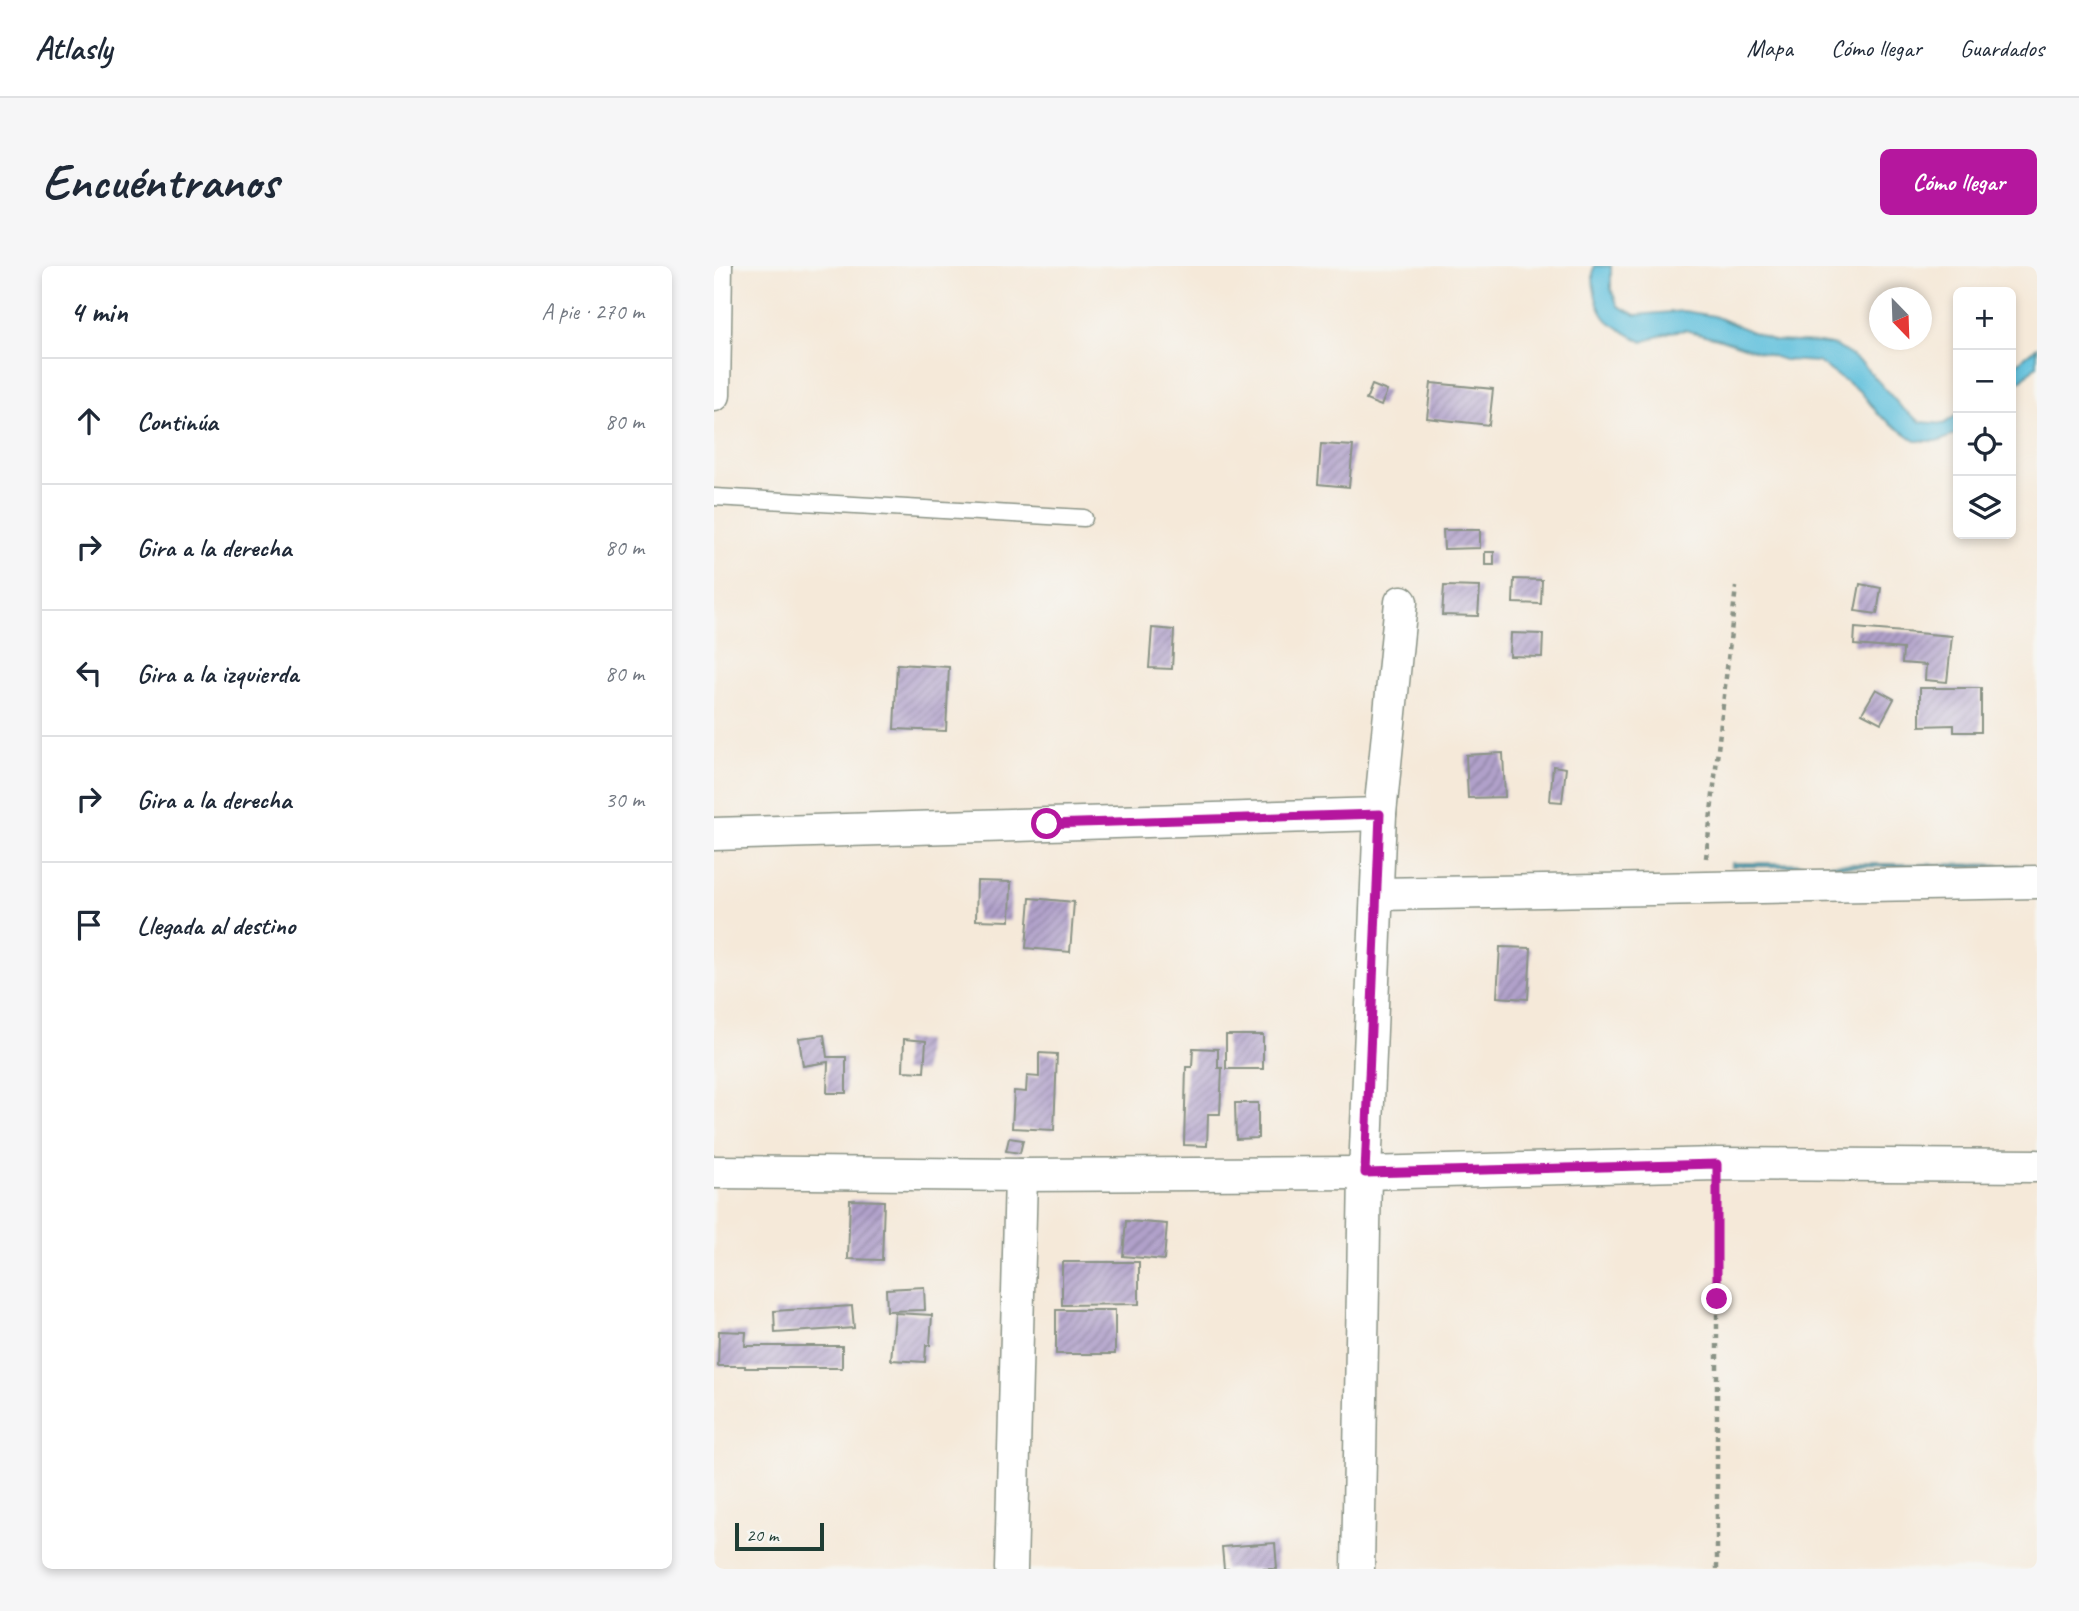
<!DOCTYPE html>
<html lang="es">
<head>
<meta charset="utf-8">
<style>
	:root { --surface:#fff; --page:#f6f6f7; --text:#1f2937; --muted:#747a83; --line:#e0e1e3; --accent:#b5179e }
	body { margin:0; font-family:Caveat,sans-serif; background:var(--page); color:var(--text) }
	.controls { position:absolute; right:21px; top:21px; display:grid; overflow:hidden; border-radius:10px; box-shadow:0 4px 10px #0003 }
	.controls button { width:63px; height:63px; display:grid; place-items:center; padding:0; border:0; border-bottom:2px solid var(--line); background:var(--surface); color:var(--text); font:35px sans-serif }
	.compass { position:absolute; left:1155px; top:21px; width:63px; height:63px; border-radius:50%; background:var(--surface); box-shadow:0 4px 10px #0003; rotate:157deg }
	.scale { position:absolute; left:21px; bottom:18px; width:89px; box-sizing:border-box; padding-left:7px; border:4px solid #1f3d34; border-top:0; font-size:19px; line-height:24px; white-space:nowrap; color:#1f3d34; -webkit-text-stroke:5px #f6f6f2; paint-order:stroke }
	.stop { position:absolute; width:21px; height:21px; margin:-16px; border:5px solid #b5179e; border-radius:50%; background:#fff }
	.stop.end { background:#b5179e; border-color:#fff; box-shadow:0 2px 7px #0008 }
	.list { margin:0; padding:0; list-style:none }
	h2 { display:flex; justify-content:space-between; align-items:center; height:91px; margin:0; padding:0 28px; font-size:30px }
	h2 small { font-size:23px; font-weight:400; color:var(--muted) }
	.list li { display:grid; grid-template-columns:46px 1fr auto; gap:21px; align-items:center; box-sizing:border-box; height:126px; padding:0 28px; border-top:2px solid var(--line) }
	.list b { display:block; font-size:26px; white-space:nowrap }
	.list em { font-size:23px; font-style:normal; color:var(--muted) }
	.icon { flex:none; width:38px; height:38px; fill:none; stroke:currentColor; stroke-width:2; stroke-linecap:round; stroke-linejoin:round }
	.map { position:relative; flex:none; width:1323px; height:1303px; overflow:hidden; border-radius:10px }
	header { display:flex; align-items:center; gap:42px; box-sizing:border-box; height:98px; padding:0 35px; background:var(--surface); border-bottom:2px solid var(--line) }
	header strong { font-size:33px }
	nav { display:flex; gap:38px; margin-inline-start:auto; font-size:24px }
	.intro { display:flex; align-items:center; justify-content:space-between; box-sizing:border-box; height:168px; padding:0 42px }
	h1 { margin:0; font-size:49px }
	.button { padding:18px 32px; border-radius:10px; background:var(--accent); color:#fff; font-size:24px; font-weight:700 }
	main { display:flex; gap:42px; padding:0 42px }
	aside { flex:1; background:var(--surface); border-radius:10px; box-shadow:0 4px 10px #0003 }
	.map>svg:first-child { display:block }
	.water { fill:#5dbfdc; stroke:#3e7e88; stroke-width:2 }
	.building { fill:url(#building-hatch) }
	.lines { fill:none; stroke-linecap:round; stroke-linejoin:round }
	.lane-casing { stroke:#8a9386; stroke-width:19 }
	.street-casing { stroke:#8a9386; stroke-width:35 }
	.path { stroke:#8a9386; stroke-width:4.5; stroke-dasharray:5 5; stroke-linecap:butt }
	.lane { stroke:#fff; stroke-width:16 }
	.street { stroke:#fff; stroke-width:32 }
	.route { stroke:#b5179e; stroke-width:9 }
</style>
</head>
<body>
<header>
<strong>Atlasly</strong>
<nav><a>Mapa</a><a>Cómo llegar</a><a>Guardados</a></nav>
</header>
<div class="intro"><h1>Encuéntranos</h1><a class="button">Cómo llegar</a></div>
<main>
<aside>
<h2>4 min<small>A pie · 270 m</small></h2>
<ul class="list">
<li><svg class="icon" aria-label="ahead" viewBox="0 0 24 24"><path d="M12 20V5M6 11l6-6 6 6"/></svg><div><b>Continúa</b></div><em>80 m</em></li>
<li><svg class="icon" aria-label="right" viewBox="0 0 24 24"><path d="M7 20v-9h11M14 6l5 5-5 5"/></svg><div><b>Gira a la derecha</b></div><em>80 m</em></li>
<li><svg class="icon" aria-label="left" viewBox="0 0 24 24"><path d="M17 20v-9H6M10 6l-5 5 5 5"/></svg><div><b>Gira a la izquierda</b></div><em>80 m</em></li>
<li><svg class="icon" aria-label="right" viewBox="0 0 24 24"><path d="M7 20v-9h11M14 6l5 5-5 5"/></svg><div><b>Gira a la derecha</b></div><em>30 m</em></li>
<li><svg class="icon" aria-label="arrive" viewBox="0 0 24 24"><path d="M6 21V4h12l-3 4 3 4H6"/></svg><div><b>Llegada al destino</b></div></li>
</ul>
</aside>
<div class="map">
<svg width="1323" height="1303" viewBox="0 0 1323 1303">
	<defs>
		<pattern id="building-hatch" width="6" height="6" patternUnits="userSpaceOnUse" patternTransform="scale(1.75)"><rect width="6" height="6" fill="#b1a1ca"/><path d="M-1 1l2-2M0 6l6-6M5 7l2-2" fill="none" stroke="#8f84a5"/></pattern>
	</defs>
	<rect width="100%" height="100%" fill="#f6f6f2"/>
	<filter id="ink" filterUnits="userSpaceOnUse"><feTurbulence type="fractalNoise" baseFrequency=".0143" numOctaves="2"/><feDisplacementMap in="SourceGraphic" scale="14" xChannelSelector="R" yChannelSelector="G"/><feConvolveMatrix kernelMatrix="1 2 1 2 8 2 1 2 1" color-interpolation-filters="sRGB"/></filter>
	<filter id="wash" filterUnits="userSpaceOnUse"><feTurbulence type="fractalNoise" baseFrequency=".00686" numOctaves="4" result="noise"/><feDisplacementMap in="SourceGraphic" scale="28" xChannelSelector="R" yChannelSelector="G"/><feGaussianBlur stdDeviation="1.57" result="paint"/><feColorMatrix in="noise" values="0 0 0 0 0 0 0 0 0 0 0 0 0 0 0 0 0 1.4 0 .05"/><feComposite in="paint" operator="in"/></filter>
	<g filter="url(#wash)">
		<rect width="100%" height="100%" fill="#f5e9d9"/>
		<g class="water">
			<path d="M880,0h17v23l7,17 18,9 48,-4 30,5 60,25 46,2 16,3 25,16 41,46 19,14 23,2 14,-10v19l-18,8h-24l-38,-27 -17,-22 -43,-30 -34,-2 -67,-22 -32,-8 -15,2 -27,10c-11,-6 -25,-13 -35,-21 -12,-12 -17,-39 -14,-55z"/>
			<polygon points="1323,81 1323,99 1297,124 1297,102"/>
			<polygon points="1018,597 1304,599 1304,601 1017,600"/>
		</g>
		<g id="blocks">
			<g class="building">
				<polygon points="717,117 779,123 775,159 713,152"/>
				<polygon points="658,119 673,125 667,140 652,134"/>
				<polygon points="607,178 639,180 635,221 604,218"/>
				<polygon points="729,264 766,264 766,282 730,283"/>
				<rect x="771" y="286" width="9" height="13"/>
				<polygon points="800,313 828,314 827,338 799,337"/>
				<polygon points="1146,318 1167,322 1163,348 1141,345"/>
				<polygon points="730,320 766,321 764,350 728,349"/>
				<polygon points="438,362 460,364 458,403 435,402"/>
				<polygon points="1141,362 1238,370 1233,416 1211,414 1212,399 1188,397 1189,383 1140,379"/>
				<polygon points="797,367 829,368 828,391 796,390"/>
				<polygon points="183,398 235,401 232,465 180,463"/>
				<polygon points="1206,422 1267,422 1267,466 1240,466 1240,459 1206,460"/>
				<polygon points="1162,423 1180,433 1167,457 1148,447"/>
				<polygon points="789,487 791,531 754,532 752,489"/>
				<polygon points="839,500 852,502 848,536 836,535"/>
				<polygon points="263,615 297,616 296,655 262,654"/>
				<polygon points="316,632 360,636 356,686 312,682"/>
				<polygon points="786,681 817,682 814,733 783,731"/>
				<polygon points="110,769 113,791 132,791 132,827 113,827 114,796 89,800 85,772"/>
				<rect x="512" y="769" width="37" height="34"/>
				<polygon points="190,773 212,775 210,806 189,805"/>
				<polygon points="479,782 504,783 504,802 508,802 506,848 494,848 493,880 470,879 472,801 478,801"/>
				<polygon points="325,787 343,788 340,864 298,862 300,825 312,826 313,810 325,811"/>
				<polygon points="521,837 544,837 544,872 522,873"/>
				<polygon points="295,872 309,874 306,887 292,885"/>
				<polygon points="136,934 170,935 168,994 134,993"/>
				<polygon points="412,955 453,958 450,994 409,990"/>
				<polygon points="348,996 425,996 425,1038 348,1039"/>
				<polygon points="210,1021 211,1044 173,1045 172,1023"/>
				<polygon points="138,1040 140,1062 61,1067 60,1045"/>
				<rect x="342" y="1044" width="59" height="44"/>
				<polygon points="181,1047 218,1049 216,1079 212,1079 211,1096 177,1094"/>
				<polygon points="5,1065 32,1066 31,1080 128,1080 128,1102 31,1102 31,1100 4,1100"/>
				<polygon points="561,1277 563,1303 510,1303 508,1281"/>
			</g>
		</g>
	</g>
	<g filter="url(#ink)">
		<use href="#blocks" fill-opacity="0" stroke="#8a9386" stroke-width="2"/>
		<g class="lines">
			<g class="lane-casing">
				<polyline id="lane" points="0,231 370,252"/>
			</g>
			<g class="street-casing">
				<g id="street">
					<polyline points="0,129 2,0"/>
					<polyline points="0,568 666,548"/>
					<polyline points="663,628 1323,616"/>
					<polyline points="0,906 307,909 651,907 1003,898 1323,900"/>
					<polyline points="297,1303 307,909"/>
					<polyline points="644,1303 651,907 666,548 687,336"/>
				</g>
			</g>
			<g class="path">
				<polyline points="992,592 1022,321"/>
				<polyline points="1003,1303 1003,927"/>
			</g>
			<use href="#lane" class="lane"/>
			<use href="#street" class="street"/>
		</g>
	</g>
	<g class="lines" filter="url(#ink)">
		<polyline class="route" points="333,558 666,548 651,907 1003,898 1003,1033"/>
	</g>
</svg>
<div class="controls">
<button>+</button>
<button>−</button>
<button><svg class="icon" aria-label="locate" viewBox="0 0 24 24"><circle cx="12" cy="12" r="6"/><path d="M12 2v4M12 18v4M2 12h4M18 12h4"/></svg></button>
<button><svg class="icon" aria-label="layers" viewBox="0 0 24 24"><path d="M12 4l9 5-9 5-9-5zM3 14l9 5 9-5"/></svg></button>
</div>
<svg class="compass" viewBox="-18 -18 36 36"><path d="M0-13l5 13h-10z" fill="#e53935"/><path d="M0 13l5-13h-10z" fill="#747a83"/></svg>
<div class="scale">20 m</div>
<div class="stop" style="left:333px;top:558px"></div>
<div class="stop end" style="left:1003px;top:1033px"></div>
</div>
</main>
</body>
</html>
